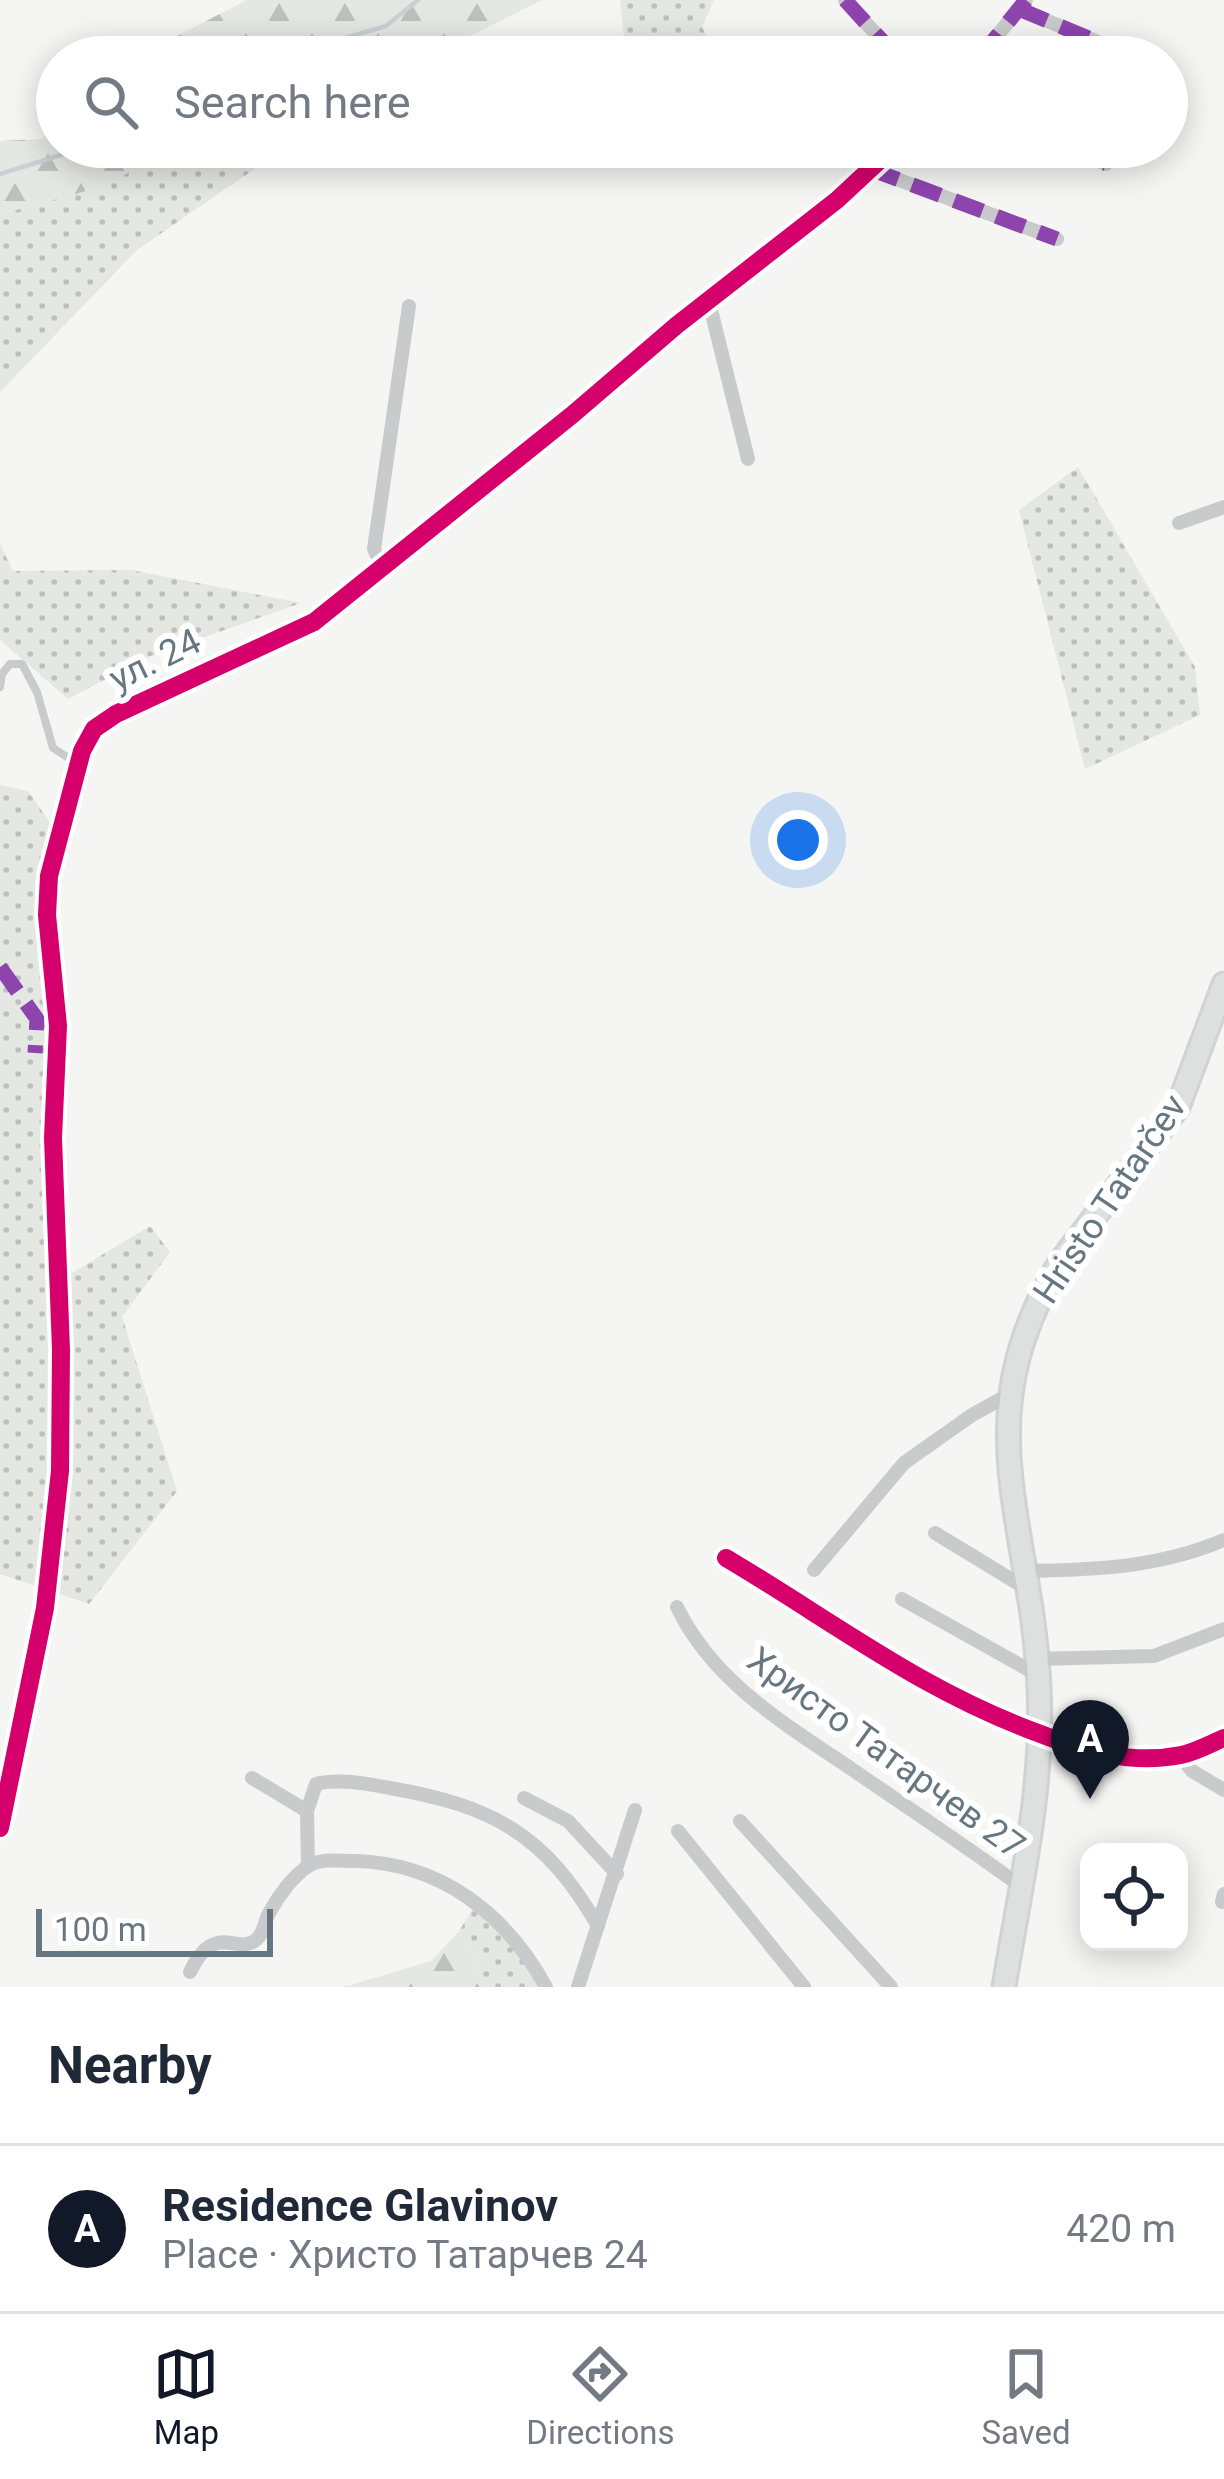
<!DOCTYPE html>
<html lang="en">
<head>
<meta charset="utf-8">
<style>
	:root { --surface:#fff; --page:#f6f6f7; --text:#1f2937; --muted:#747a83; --line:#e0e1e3; --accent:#111827 }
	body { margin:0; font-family:Roboto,sans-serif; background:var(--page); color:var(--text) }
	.controls { position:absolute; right:36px; bottom:36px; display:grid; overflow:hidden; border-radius:24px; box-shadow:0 6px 30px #0003 }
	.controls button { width:108px; height:108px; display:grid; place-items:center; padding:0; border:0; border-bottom:3px solid var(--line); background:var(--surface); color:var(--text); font:60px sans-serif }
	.scale { position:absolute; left:36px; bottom:30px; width:237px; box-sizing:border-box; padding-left:12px; border:6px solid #667782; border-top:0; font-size:33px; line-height:42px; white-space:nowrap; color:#667782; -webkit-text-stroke:9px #fff; paint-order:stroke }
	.you { position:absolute; left:798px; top:840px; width:42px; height:42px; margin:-30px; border:9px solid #fff; border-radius:50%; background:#1a73e8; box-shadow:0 0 0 18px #1a73e833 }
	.badge { display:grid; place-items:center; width:78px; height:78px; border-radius:50%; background:var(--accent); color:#fff; font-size:39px; font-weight:700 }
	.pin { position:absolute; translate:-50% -99px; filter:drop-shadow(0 3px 6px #0008) }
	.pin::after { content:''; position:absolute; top:63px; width:42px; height:36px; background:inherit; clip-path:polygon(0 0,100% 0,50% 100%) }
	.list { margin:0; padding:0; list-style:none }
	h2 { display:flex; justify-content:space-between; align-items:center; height:156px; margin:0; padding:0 48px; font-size:51px }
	h2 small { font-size:39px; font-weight:400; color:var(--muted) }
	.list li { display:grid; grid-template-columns:78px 1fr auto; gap:36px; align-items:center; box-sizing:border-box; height:168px; padding:0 48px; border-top:3px solid var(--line) }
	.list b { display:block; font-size:45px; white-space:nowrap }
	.list p { margin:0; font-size:39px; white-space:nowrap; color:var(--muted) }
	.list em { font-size:39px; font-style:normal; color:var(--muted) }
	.icon { flex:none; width:66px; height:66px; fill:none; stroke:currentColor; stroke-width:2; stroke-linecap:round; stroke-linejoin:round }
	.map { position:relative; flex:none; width:1224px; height:1987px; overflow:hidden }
	.search { position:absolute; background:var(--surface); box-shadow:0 6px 30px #0003; left:36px; right:36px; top:36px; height:132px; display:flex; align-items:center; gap:30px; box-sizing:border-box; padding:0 42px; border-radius:66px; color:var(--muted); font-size:45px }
	.sheet { height:324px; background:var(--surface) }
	nav { display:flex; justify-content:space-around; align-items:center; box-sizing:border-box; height:168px; border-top:3px solid var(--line); background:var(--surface); font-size:33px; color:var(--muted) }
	nav a { display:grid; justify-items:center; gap:6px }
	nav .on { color:var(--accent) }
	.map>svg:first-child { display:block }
	.grass { fill:url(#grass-dots) }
	.forest { fill:url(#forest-firs) }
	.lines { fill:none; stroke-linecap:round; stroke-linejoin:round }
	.stream { stroke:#c9d1d4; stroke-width:4.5 }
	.secondary-casing { stroke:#d1d2d3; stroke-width:27 }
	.lane { stroke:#c9cacb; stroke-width:8 }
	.street { stroke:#c9cacb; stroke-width:14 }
	.secondary { stroke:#dedfdf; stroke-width:21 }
	.quiet { stroke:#8e44ad; stroke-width:15; stroke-dasharray:30 15; stroke-linecap:butt }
	.cycleway-casing { stroke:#fff; stroke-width:26 }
	.cycleway { stroke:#d6006c; stroke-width:18 }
	.labels { text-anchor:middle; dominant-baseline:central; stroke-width:12; stroke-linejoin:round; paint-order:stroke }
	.street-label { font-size:36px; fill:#667782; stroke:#fff }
</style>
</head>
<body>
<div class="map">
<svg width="1224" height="1987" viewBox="0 0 1224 1987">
	<defs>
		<pattern id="grass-dots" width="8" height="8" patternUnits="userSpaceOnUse" patternTransform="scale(3)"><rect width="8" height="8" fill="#e4e7e2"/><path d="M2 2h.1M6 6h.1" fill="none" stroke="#bdc0bd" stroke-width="1.8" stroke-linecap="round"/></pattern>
		<pattern id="forest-firs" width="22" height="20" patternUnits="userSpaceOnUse" patternTransform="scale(3)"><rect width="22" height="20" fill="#e4e7e2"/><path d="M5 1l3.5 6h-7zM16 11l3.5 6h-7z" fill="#bdc0bd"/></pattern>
	</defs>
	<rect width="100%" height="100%" fill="#f5f5f3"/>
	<g class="grass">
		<polygon points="620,0 714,0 702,27 717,57 626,57"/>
		<polygon points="172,147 286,147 137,250 0,392 0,214 105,186"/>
		<polygon points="1078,467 1195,667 1200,715 1085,769 1019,510"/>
		<polygon points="0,544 13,571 131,570 301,603 148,657 68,699 0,640"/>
		<polygon points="0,785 28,791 61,839 47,890 59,1025 54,1180 72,1273 150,1226 170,1252 122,1317 177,1491 89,1604 0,1574"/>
		<polygon points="478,1901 546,1987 482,1987 477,1959 459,1931"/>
	</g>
	<g class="forest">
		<polygon points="247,0 542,0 428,57 136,57"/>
		<polygon points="57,126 57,147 172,147 105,186 0,214 0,141 42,139"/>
		<polygon points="459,1931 477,1959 482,1987 344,1987 431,1961"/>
	</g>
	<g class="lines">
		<g class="stream">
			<polyline points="281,57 386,26 418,0"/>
			<polyline points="0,174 86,147"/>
		</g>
		<g class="secondary-casing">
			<path id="secondary" d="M1004,1987c16,-100 40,-198 35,-299 -7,-164 -77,-270 22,-427l117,-154 46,-123"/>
		</g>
		<polyline class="lane" points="0,687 2,674 10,664 22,664 37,692 53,748 78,764"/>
		<g class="street">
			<polyline points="845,0 897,57"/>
			<polyline points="1019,9 1134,57"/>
			<polyline points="980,57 1026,0"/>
			<polyline points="1063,147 1106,164"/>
			<polyline points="870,169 1057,239"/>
			<polyline points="709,302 748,459"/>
			<polyline points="1179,523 1224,507"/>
			<polyline points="382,567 374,549 409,306"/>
			<polyline points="935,1533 1027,1589"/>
			<path d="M726,1558c108,64 193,131 312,175 46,18 93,32 143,22 15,-3 29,-11 43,-17"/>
			<polyline points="814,1570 904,1463 972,1415 1010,1394"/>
			<path d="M1023,1571c71,-1 135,-3 201,-31"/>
			<polyline points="902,1599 1038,1675"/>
			<path d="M677,1607c37,76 108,117 176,163 57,39 114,77 169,117"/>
			<polyline points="1035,1659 1154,1656 1224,1629"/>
			<polyline points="1180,1755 1192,1771 1224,1790"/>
			<polyline points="252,1778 307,1811"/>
			<polyline points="524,1798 568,1821 617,1874"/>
			<polyline points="740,1821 891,1987"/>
			<polyline points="0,1828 45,1608 60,1471 61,1350 53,1138 58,1026 47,915 49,876 82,751 94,729 116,714 314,622 572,415 677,325 837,200 894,147"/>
			<polyline points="678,1831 804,1987"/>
			<path d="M308,1866l-1,-55 9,-27c22,-6 52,0 74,4 103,18 155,46 208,138"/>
			<polyline points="1222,1902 1224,1894"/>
			<path d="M190,1972c25,-53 48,-15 67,-33 6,-5 8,-17 11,-24 9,-17 25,-40 42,-50 12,-7 31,-4 45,-4 86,2 151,53 191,126"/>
			<polyline points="578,1987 635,1810"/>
		</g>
		<use href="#secondary" class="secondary"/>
		<g class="quiet">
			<polyline points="845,0 897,57"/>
			<polyline points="1019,9 1134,57"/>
			<polyline points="980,57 1026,0"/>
			<polyline points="1063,147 1106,164"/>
			<polyline points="870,169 1057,239"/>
			<polyline points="0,967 37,1019 35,1053"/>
		</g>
		<g class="cycleway-casing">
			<g id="cycleway">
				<path d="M726,1558c108,64 193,131 312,175 46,18 93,32 143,22 15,-3 29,-11 43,-17"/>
				<polyline points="0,1828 45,1608 60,1471 61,1350 53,1138 58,1026 47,915 49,876 82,751 94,729 116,714 314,622 572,415 677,325 837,200 894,147"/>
			</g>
		</g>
		<use href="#cycleway" class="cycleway"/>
	</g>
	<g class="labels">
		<g class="street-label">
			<text transform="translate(155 660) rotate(-26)">ул. 24</text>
			<text transform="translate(1110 1199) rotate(-56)">Hristo Tatarčev</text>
			<text transform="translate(886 1753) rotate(36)">Христо Татарчев 27</text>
		</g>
	</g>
</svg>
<div class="controls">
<button><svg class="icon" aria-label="locate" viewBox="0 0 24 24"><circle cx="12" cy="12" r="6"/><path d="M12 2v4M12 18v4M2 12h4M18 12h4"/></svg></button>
</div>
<div class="scale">100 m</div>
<div class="you"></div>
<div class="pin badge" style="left:1090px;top:1799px">A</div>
<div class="search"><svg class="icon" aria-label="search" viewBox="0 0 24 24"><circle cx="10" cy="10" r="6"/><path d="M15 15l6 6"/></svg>Search here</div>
</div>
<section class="sheet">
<h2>Nearby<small></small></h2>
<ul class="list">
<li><span class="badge">A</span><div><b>Residence Glavinov</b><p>Place · Христо Татарчев 24</p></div><em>420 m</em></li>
</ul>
</section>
<nav>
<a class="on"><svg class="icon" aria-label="map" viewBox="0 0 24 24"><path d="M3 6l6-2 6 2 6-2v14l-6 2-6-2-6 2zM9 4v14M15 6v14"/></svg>Map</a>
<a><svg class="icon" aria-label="directions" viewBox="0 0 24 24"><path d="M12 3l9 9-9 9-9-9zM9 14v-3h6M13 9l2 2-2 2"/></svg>Directions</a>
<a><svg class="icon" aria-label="saved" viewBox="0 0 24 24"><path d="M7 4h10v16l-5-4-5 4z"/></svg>Saved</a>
</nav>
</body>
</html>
